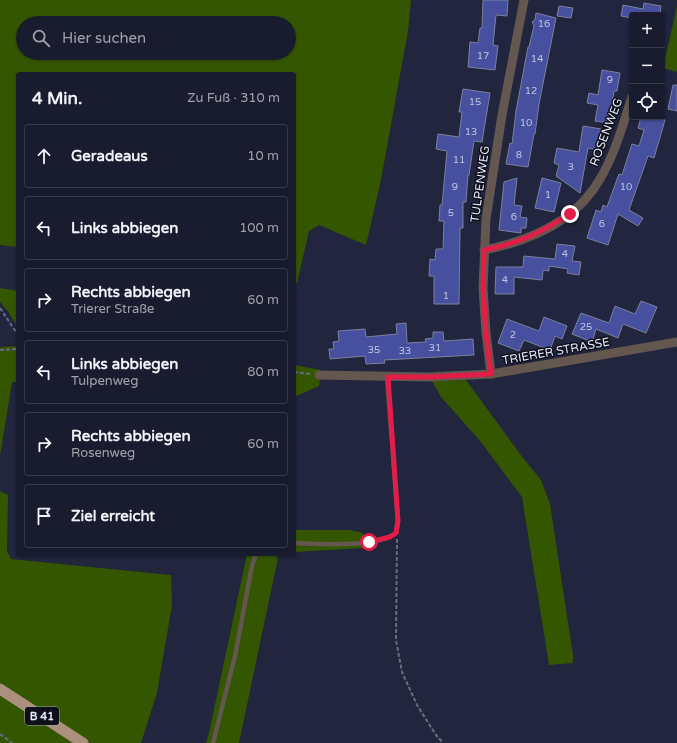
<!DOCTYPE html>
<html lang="de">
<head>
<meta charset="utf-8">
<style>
	:root { --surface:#191c2e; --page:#222536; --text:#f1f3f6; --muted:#9fa1aa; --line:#373a4a }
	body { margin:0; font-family:"Varela Round",sans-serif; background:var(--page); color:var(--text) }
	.controls { position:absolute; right:12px; top:12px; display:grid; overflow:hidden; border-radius:4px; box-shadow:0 1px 3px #0004 }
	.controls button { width:36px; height:36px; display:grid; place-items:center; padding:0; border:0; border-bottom:1px solid var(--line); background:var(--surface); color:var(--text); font:20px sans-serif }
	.stop { position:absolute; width:12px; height:12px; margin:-9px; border:3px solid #e11d48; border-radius:50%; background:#fff }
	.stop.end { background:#e11d48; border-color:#fff; box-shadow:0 1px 4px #0008 }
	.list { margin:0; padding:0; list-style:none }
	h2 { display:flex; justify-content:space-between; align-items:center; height:52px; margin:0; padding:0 16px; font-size:17px }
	h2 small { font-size:13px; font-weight:400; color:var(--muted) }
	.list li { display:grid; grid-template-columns:26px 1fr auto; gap:12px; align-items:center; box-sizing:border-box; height:64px; margin:0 8px 8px; padding:0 8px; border:1px solid var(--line); border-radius:4px }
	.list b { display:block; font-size:15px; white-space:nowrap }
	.list p { margin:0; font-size:13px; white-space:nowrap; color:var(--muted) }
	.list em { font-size:13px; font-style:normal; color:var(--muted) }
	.icon { flex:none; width:22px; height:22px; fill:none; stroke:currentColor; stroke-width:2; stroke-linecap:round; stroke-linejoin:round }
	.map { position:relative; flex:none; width:677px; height:743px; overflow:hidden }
	.search { position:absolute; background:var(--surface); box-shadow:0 1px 3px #0004; left:16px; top:16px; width:280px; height:44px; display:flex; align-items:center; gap:10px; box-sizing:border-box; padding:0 14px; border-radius:22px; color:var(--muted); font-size:15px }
	.panel { position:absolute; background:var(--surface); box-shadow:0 1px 3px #0004; left:16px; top:72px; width:280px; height:484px; border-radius:4px }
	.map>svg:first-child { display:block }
	.green { fill:#345600; fill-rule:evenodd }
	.building { fill:#47509e; stroke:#7a819e }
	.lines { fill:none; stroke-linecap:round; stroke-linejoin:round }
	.path { stroke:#686c81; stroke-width:2; stroke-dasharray:4 2; stroke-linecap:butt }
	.service { stroke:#645750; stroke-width:4.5 }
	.minor { stroke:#645750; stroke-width:9 }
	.trunk { stroke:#ac907e; stroke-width:11 }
	.route { stroke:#e11d48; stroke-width:5 }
	.labels { text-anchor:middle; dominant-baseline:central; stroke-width:3; stroke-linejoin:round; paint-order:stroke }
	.number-label { font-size:10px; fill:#bec4e3 }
	.shield { fill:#0d0f1a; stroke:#a5a8b7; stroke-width:1 }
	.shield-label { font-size:11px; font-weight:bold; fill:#e6eafa }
	.street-label { font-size:12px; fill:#e6eafa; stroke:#0d0f1a }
</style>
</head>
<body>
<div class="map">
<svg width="677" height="743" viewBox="0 0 677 743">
	<rect width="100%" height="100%" fill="#21253d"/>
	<g class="green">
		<path d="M0,0h411l-3,31 -27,149 -15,65 -47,-20 -10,6 -12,52h-3v-209h-276v173l-18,-2zM23,23h266v30h-266z"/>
		<polygon points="677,6 677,72 663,68"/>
		<polygon points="0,288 18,291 18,328 9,313 0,302"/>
		<polygon points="18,346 18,382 12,382 0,456 0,347"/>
		<polygon points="294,365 321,370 319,386 294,397"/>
		<polygon points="466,380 520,454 541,480 550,504 573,655 573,663 549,665 522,497 481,442 441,397 432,381"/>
		<polygon points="0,491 8,495 7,551 11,559 171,575 172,605 157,693 141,743 0,743"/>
		<polygon points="294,530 350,530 363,533 364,548 294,552"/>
		<polygon points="247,554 274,554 278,558 239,743 206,743 209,733"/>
	</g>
	<g class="building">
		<polygon points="483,0 508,0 507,16 496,15 493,45 498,46 495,70 468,67 470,42 478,43 480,28 482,28"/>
		<polygon points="644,3 661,6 660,15 632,15 632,18 621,16 623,5 643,9"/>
		<polygon points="559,6 573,8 571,18 557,16"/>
		<polygon points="536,13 556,18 539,104 535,134 534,134 528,167 506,164 510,143 512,144 516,111 528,47 529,47 534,26 532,22 535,20"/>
		<polygon points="602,70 620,73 617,91 614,91 609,123 595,121 598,105 587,103 589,93 598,95"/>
		<polygon points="673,85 677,85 677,111 668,109"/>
		<polygon points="463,89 490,93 482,142 474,141 469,175 468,175 466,202 463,202 463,228 460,228 459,304 434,304 434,276 429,276 430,259 435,260 436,249 443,249 444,221 439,221 440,205 442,205 447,151 436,149 438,134 459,137 462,112 459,112"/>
		<polygon points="641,117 655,117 665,120 654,158 648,156 629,210 643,218 638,226 618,214 608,245 587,238 596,210 601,212 603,205 607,207 619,174 622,175 632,144 639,146 644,130 638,128"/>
		<polygon points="583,126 601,129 597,150 588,148 580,193 556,176 559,165 554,163 557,148 579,152"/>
		<polygon points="517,178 514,205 522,206 520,217 527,218 526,228 521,228 521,233 499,230 504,182"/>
		<polygon points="542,178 561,183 554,212 535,208"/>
		<polygon points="557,244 575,246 572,261 581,262 579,275 567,273 568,269 549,266 549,271 543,270 542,280 514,277 514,294 495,294 496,267 523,267 524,256 555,259"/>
		<polygon points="641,301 657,307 646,333 623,324 618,338 596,329 592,342 572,334 581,313 609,323 615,306 635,314"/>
		<polygon points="544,317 567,326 562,339 555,336 550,350 524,340 519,351 498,343 507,319 539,331"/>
		<polygon points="406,323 407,343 426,342 425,339 433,338 433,332 443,332 444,341 473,339 474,355 384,360 385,363 366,364 365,356 330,359 329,349 334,349 333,342 339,341 338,331 365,329 366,337 397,334 396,324"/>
	</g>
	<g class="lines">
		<g class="path">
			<polyline points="0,308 18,335"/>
			<polyline points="0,350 18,349"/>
			<polyline points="294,372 310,374"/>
			<polyline points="397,539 396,640 402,672 417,705 436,735 443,743"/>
			<polyline points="0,734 12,743"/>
		</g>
		<g class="service">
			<path d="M294,543c25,1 83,5 102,-10l2,-12 -11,-144"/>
			<polyline points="213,743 235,656 252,566 256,554"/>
		</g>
		<g class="minor">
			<path d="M484,250c46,-9 92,-29 116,-71 15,-25 23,-55 32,-82"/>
			<polyline points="491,374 486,333 483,288 486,219 502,115 524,0"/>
			<polyline points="319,375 429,377 491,374 677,342"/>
		</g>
		<polyline class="trunk" points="0,689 83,743"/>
	</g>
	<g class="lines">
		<path class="route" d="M369,542l21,-5 6,-4 2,-12 -10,-144h41l62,-3 -5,-41 -3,-45 1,-38c36,-7 56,-17 86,-36"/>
	</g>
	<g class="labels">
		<g class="number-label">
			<text x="544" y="24">16</text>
			<text x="483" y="56">17</text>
			<text x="537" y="59">14</text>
			<text x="610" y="80">9</text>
			<text x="531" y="91">12</text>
			<text x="475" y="102">15</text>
			<text x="526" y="123">10</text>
			<text x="471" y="132">13</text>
			<text x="519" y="155">8</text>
			<text x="459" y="160">11</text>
			<text x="571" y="167">3</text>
			<text x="455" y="187">9</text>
			<text x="626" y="187">10</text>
			<text x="548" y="195">1</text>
			<text x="451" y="213">5</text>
			<text x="514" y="217">6</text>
			<text x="602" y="224">6</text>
			<text x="565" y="254">4</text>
			<text x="505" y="280">4</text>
			<text x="446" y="296">1</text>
			<text x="586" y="327">25</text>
			<text x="513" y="335">2</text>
			<text x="435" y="348">31</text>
			<text x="374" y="350">35</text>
			<text x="405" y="351">33</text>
		</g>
		<rect class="shield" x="25" y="707" width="34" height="18" rx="3"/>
		<g class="shield-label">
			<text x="42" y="716">B 41</text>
		</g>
		<g class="street-label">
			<text transform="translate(606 132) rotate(-69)">ROSENWEG</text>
			<text transform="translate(480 184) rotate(-82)">TULPENWEG</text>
			<text transform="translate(556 351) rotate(-10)">TRIERER STRASSE</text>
		</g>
	</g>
</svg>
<div class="controls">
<button>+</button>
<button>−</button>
<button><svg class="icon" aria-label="locate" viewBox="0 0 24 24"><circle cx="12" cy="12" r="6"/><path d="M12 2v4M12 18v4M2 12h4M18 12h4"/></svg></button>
</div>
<div class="stop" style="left:369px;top:542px"></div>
<div class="stop end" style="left:570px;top:214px"></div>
<div class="search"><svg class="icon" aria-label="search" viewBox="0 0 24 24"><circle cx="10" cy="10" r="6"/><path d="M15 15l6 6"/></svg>Hier suchen</div>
<section class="panel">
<h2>4 Min.<small>Zu Fuß · 310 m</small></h2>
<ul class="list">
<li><svg class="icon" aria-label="ahead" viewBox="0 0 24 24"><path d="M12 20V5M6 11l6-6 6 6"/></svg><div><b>Geradeaus</b></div><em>10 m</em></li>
<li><svg class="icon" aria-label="left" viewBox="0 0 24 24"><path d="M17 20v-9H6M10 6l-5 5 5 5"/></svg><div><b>Links abbiegen</b></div><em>100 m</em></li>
<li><svg class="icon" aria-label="right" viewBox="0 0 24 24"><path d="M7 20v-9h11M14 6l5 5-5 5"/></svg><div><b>Rechts abbiegen</b><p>Trierer Straße</p></div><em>60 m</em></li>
<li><svg class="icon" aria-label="left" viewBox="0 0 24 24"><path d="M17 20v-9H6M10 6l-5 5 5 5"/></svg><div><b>Links abbiegen</b><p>Tulpenweg</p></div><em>80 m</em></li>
<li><svg class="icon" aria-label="right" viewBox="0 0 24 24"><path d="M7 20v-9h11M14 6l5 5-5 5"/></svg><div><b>Rechts abbiegen</b><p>Rosenweg</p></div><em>60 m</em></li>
<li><svg class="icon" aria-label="arrive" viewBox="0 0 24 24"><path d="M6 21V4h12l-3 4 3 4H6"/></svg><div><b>Ziel erreicht</b></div></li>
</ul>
</section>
</div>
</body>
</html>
